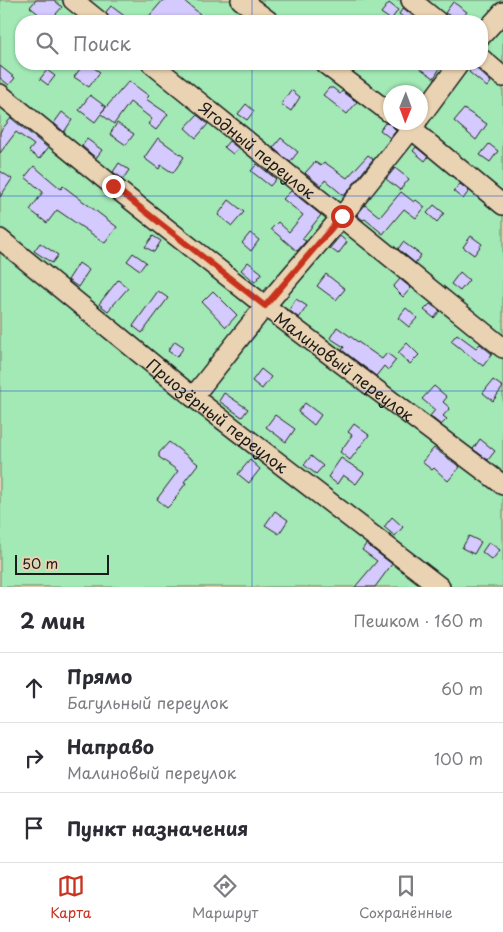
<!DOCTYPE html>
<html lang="ru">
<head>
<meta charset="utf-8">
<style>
	:root { --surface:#fff; --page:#f7f7f7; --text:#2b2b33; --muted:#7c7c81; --line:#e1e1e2; --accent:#c8321e }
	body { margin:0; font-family:"Playpen Sans",sans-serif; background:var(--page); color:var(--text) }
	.compass { position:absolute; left:383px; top:85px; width:45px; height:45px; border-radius:50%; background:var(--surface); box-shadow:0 1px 4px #0004; rotate:181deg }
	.scale { position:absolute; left:15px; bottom:12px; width:94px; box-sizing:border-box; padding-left:5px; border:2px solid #1c1c1c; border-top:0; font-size:14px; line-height:18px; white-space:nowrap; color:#1c1c1c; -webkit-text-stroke:4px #e9d3b2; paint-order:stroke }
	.stop { position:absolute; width:15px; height:15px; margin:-11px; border:4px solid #c8321e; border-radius:50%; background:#fff }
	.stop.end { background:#c8321e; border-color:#fff; box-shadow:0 1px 5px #0008 }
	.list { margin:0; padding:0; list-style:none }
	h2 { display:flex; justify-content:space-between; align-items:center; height:65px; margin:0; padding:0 20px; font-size:21px }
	h2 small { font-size:16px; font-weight:400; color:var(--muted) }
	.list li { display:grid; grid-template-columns:32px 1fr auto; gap:15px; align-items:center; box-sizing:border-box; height:70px; padding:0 20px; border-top:1px solid var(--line) }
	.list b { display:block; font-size:19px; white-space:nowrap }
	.list p { margin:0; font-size:16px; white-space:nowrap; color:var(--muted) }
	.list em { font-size:16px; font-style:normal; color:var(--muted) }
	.icon { flex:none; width:28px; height:28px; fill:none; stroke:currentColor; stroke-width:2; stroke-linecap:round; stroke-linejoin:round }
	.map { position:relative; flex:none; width:503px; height:587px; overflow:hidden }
	.search { position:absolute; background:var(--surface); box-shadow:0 1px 4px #0004; left:15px; right:15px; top:15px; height:55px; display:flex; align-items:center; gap:12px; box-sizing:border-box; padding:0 18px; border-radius:20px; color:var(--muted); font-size:19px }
	.sheet { height:275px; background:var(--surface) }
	nav { display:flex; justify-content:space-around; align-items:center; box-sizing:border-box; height:70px; border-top:1px solid var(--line); background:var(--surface); font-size:14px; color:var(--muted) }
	nav a { display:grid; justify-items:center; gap:2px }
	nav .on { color:var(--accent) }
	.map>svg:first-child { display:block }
	.green { fill:#a2e9b6; stroke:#5f8269; fill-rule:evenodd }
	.building { fill:#d4cafd; stroke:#1c1c1c }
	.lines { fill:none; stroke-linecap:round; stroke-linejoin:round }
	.minor-casing { stroke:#1c1c1c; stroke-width:22 }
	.minor { stroke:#e9d3b2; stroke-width:19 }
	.route { stroke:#c8321e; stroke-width:6 }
	.grid { fill:none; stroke:#1d4ed8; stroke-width:1; stroke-opacity:0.55 }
	.labels { text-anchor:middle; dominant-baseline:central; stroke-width:5; stroke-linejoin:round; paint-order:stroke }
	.street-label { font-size:16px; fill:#1c1c1c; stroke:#e9d3b2 }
</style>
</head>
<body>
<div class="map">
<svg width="503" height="587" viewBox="0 0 503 587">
	<rect width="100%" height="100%" fill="#e9d3b2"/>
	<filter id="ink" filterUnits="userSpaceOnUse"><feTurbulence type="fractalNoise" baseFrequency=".02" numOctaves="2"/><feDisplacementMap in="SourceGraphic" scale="10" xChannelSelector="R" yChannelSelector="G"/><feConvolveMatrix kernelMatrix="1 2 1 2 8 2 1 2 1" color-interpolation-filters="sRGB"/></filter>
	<g filter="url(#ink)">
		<path class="green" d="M0,0h503v587h-503zM21,21h461v43h-461zM390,92h30v30h-30z"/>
		<g class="building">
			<polygon points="36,0 54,0 62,7 50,21 47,21 30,7"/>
			<polygon points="163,0 183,0 200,14 194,21 145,21"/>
			<polygon points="453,2 467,12 460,21 445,13"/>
			<polygon points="389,3 398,10 391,20 381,13"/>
			<polygon points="111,6 131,21 110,21 106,12"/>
			<polygon points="403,8 412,15 407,20 399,14"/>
			<polygon points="84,64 88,64 100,72 89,87 74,77"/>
			<polygon points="414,64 434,64 440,68 434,78"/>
			<polygon points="0,66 15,78 9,85 0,78"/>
			<polygon points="474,66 491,82 487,87 469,72"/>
			<polygon points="47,70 55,76 48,85 40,79"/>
			<polygon points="129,81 149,96 146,99 168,114 156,130 148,124 152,119 130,102 114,124 101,114 95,122 79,110 90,95 106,107 101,113"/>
			<polygon points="329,88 333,88 340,94 342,91 357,102 347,114 323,95"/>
			<polygon points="291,90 300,97 291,111 281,104"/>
			<polygon points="246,104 254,111 247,120 238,114"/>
			<polygon points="464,109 487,124 476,140 454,121"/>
			<polygon points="62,112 72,120 64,132 54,123"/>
			<polygon points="197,115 208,124 196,138 185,128"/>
			<polygon points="11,118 48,148 39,159 29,151 34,145 16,132 0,153 0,132"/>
			<polygon points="117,123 134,134 126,145 110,134"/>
			<polygon points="385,123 391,124 396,131 390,138 380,130"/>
			<polygon points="158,138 184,157 173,173 161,165 159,169 144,158"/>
			<polygon points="281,138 298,152 290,162 273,148"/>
			<polygon points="87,139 102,150 96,158 82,146"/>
			<polygon points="229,141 238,148 233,154 224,147"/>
			<polygon points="489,144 498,151 490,162 480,155"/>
			<polygon points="416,147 428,157 425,161 413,151"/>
			<polygon points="368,155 373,159 344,196 325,180 321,186 305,173 315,162 321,166 324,162 347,178"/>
			<polygon points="119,163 129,170 123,179 113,172"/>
			<polygon points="257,164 276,179 270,186 251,171"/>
			<polygon points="34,166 61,189 63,186 117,227 105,243 57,210 47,223 30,210 43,192 25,177"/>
			<polygon points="395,168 409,179 400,190 386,179"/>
			<polygon points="0,171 12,179 0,197"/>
			<polygon points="460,184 469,191 463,199 453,191"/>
			<polygon points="291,191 321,215 302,239 306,241 297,251 271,229 278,222 289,232 303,215 283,199"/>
			<polygon points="401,192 414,202 416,200 425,207 416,218 404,209 383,234 365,219 363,220 357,215 365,205 380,217"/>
			<polygon points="229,200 244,212 232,226 218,215"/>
			<polygon points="434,205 444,213 437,222 427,213"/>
			<polygon points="250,233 259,240 251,251 242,243"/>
			<polygon points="153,236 161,241 154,252 145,247"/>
			<polygon points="340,236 347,242 338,254 330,248"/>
			<polygon points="471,236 482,244 474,255 463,247"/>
			<polygon points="403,242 421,255 415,263 398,249"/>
			<polygon points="40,243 58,255 52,263 34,251"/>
			<polygon points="133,253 146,262 140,270 127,261"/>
			<polygon points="248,262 262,273 255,282 241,270"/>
			<polygon points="79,263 89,270 78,287 68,280"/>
			<polygon points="460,272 469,280 460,291 451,284"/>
			<polygon points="326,274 345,289 336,300 317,286"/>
			<polygon points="400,279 411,288 403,297 393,287"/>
			<polygon points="118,280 128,288 108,311 99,304"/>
			<polygon points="158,291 168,298 142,333 133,326"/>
			<polygon points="213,291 237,315 226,327 202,302"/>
			<polygon points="296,299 307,306 299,318 289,310"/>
			<polygon points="430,304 440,311 434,318 424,310"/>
			<polygon points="406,308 417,318 409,327 398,318"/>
			<polygon points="337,327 382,359 387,353 396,360 388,370 384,366 376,376 342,350 344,347 330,338"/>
			<polygon points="457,334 476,348 480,344 492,354 483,366 451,341"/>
			<polygon points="175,341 184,347 177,357 168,351"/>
			<polygon points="407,343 419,355 410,364 398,353"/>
			<polygon points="261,369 271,377 262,389 252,381"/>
			<polygon points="493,380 503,387 493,401 483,393"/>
			<polygon points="434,386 447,397 443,402 450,408 443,416 447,419 441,425 430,416 435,410 422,399"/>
			<polygon points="224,393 248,409 242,417 219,401"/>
			<polygon points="305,403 321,415 314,425 298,412"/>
			<polygon points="275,415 295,429 286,442 266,427"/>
			<polygon points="354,424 369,435 350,460 340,452 352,435 348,432"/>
			<polygon points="480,439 495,451 488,460 473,449"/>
			<polygon points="169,442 198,464 184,482 186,483 175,498 176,499 167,508 157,499 178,471 159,457 159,453"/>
			<polygon points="434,448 460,467 448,481 434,468 432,470 422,462"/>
			<polygon points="311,456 323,466 316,474 304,465"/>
			<polygon points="341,458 364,473 356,484 343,475 337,484 328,477"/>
			<polygon points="250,460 260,469 249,483 238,474"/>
			<polygon points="275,511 288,520 279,534 265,525"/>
			<polygon points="392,517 403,527 395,536 384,527"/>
			<polygon points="469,536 481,542 474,554 462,548"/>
			<polygon points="489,542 500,550 492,560 482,552"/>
			<polygon points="366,544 392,564 375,587 355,587 377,561 362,550"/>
		</g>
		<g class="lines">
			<g class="minor-casing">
				<g id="minor">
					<polyline points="73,0 99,21"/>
					<polyline points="241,0 269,21"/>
					<polyline points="411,0 437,21"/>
					<polyline points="482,35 503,12"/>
					<polyline points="482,59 503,77"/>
					<path id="s1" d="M152,64l351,284"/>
					<polyline points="325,64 390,113"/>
					<path id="s2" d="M0,94l113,92 152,120 238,179"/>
					<polyline points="420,117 459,64"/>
					<polyline points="403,122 503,205"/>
					<path id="s3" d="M0,239l193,158 247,190"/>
					<polyline points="193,397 265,306 342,216 417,122"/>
				</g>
			</g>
			<use href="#minor" class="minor"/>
		</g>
	</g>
	<g class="lines" filter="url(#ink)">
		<polyline class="route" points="113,186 265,306 342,216"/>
	</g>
	<path class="grid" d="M252,0v21M252,64v523M0,196h503M0,391h503"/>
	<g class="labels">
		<g class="street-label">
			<text stroke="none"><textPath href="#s1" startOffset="136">Ягодный переулок</textPath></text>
			<text stroke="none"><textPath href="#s2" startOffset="439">Малиновый переулок</textPath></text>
			<text stroke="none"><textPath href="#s3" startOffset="280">Приозёрный переулок</textPath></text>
		</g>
	</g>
</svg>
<svg class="compass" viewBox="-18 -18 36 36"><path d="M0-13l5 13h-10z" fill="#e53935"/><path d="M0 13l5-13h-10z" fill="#7c7c81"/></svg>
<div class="scale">50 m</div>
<div class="stop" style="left:342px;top:216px"></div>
<div class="stop end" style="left:113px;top:186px"></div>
<div class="search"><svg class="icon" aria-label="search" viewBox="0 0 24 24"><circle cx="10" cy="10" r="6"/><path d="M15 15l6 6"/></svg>Поиск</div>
</div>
<section class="sheet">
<h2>2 мин<small>Пешком · 160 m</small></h2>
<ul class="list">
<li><svg class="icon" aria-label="ahead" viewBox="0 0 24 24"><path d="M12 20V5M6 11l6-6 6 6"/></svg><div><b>Прямо</b><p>Багульный переулок</p></div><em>60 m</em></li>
<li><svg class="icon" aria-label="right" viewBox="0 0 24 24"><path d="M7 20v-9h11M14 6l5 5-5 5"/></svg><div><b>Направо</b><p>Малиновый переулок</p></div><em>100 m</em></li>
<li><svg class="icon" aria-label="arrive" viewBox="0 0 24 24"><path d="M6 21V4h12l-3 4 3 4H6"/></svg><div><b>Пункт назначения</b></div></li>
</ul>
</section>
<nav>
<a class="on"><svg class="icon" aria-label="map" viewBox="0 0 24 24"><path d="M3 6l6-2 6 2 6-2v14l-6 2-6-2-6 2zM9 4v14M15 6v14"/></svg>Карта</a>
<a><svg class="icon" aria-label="directions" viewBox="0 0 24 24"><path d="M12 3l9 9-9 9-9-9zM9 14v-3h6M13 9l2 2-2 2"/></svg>Маршрут</a>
<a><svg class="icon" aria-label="saved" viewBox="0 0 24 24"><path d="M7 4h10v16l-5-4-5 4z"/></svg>Сохранённые</a>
</nav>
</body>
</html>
